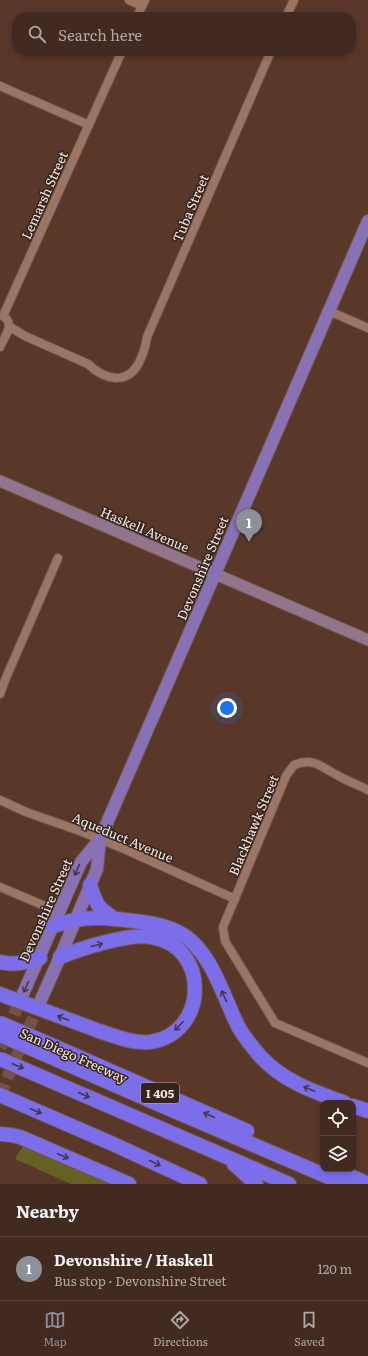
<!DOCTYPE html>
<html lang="en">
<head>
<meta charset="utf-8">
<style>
	:root { --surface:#432a20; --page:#4a3229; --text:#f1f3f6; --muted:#afa7a5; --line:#5b463e; --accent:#8c9099 }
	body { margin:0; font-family:Literata,serif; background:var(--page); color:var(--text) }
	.controls { position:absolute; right:12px; bottom:12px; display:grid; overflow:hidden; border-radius:8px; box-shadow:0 2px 6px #0003 }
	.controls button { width:36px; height:36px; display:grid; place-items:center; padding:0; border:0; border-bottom:1px solid var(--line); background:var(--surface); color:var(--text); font:20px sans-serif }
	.you { position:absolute; left:227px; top:708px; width:14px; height:14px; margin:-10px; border:3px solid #fff; border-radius:50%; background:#1a73e8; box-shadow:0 0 0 6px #1a73e833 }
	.badge { display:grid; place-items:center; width:26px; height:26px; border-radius:50%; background:var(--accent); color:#fff; font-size:13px; font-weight:700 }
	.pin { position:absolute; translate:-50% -33px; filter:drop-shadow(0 1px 2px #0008) }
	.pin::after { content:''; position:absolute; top:21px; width:14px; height:12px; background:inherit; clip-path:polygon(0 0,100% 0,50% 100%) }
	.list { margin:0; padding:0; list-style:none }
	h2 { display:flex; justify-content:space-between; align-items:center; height:52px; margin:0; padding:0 16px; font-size:17px }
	h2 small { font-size:13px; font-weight:400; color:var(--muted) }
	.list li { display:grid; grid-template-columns:26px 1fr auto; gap:12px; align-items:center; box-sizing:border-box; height:64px; padding:0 16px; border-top:1px solid var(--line) }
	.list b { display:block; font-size:15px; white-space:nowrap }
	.list p { margin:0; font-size:13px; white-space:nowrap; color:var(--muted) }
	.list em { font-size:13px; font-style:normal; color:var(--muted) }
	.icon { flex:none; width:22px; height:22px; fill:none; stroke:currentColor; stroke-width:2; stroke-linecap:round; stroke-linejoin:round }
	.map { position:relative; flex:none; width:368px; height:1184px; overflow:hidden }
	.search { position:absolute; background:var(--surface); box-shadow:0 2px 6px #0003; left:12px; right:12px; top:12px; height:44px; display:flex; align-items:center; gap:10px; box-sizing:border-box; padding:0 14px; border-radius:16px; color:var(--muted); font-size:15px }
	.sheet { height:116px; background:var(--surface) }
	nav { display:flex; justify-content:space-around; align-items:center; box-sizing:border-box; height:56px; border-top:1px solid var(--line); background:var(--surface); font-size:11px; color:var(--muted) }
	nav a { display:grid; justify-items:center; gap:2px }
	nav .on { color:var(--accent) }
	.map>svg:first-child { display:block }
	.green { fill:#656024 }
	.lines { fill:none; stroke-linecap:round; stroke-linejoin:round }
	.primary-tunnel { stroke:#715245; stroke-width:12; stroke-dasharray:12 6; stroke-linecap:butt }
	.minor-casing { stroke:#72574a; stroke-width:10 }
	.secondary-casing { stroke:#72574a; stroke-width:13 }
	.primary-casing { stroke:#72574a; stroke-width:14 }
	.motorway-casing { stroke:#72574a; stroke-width:16 }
	.minor { stroke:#9b7665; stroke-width:8 }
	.secondary { stroke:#92748d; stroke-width:11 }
	.primary { stroke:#8871b4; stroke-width:12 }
	.motorway { stroke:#7c6ee9; stroke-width:14 }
	.motorway-bridge-casing { stroke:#72574a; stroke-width:16; stroke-linecap:butt }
	.motorway-bridge { stroke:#7c6ee9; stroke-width:14 }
	.oneway { stroke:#483743 }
	.oneway2 { stroke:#453650 }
	.labels { text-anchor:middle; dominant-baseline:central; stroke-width:3; stroke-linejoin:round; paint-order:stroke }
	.shield { fill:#33241d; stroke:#c0aca4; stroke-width:1 }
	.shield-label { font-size:12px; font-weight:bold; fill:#fce7de }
	.street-label { font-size:13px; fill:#fce7de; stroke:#33241d }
</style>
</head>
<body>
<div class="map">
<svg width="368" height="1184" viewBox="0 0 368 1184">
	<rect width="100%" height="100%" fill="#59382a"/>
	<polygon class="green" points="23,1146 114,1184 71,1184 15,1159"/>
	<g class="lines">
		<g class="primary-tunnel">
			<polyline points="0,1048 22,996"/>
			<polyline points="0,1095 40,1002"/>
		</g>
		<g class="minor-casing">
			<g id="minor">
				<polyline points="129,0 142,6"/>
				<polyline points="137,17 145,0"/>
				<polyline points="286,17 294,0"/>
				<polyline points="0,86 89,125"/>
				<polyline points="329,311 368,328"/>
				<path d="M10,327l15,9 63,28c18,17 42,22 53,-6 3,-6 5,-14 6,-21l124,-286"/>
				<path d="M0,347c4,-10 16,-23 3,-31l119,-265"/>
				<polyline points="0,694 5,680 58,558"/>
				<path d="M368,790c-10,-5 -21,-9 -31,-15 -16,-8 -24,-18 -43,-10l-8,11 -63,151 2,14 50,82 93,40"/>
				<polyline points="0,800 26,812 80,831 122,848 235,899"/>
				<polyline points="0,887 59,912"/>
			</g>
		</g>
		<g class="secondary-casing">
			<polyline id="secondary" points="0,481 368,640"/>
		</g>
		<g class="primary-casing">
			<g id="primary">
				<polyline points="22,996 81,862 100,839 368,221"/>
				<polyline points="40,1002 60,957 97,869 100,839"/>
			</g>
		</g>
		<g class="motorway-casing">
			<g id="motorway">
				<path d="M90,885c7,21 7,22 25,34"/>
				<path d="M53,926c8,-2 16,-5 23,-6 19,-4 39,-1 58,1 15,2 30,4 44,11 33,16 45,65 61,96 6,10 14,20 22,29 23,25 54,35 84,46"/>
				<path d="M0,962c15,3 26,1 40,-4"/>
				<path d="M0,994l99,37c16,5 34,13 51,11 58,-8 61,-95 2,-105 -23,-4 -70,11 -92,20"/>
				<polyline points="49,1044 247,1131"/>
				<polyline points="44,1054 172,1110 345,1184"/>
				<polyline points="35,1074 289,1184"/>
				<polyline points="0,1095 113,1144 200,1184"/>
				<polyline points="353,1106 368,1111"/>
				<polyline points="0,1134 11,1135 20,1137 129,1184"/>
				<polyline points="234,1164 256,1184"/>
				<polyline points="335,1169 368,1184"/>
			</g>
		</g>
		<use href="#minor" class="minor"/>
		<use href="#secondary" class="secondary"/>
		<use href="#primary" class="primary"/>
		<use href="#motorway" class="motorway"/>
		<g class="motorway-bridge-casing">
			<g id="motorway-bridge">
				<polyline points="0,1023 49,1044"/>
				<polyline points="0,1035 44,1054"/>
				<polyline points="0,1059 35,1074"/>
			</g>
		</g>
		<use href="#motorway-bridge" class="motorway-bridge"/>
	</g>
	<defs><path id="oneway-shaft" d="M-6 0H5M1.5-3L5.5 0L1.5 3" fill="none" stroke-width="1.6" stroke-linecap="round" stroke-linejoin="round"/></defs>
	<g class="oneway">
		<use href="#oneway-shaft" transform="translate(77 870) rotate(113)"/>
		<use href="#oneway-shaft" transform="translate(26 987) rotate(114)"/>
	</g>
	<g class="oneway2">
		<use href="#oneway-shaft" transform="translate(97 945) rotate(-15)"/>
		<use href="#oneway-shaft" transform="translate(224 996) rotate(-115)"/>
		<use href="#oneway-shaft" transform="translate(63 1018) rotate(-159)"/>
		<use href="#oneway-shaft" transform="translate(179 1026) rotate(135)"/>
		<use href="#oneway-shaft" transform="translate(18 1066) rotate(23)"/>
		<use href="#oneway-shaft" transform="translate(309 1089) rotate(-157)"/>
		<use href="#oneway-shaft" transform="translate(84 1095) rotate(24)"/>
		<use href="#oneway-shaft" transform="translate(36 1111) rotate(23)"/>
		<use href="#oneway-shaft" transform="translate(209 1115) rotate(-156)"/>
		<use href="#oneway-shaft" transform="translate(63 1156) rotate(23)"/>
		<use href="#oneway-shaft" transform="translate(155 1163) rotate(25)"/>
	</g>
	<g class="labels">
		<rect class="shield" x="141" y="1083" width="38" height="20" rx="3"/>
		<g class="shield-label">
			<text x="160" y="1093">I 405</text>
		</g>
		<g class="street-label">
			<text transform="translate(44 195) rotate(-66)">Lemarsh Street</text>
			<text transform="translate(190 208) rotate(-67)">Tuba Street</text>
			<text transform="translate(145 529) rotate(23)">Haskell Avenue</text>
			<text transform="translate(202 568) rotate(-67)">Devonshire Street</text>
			<text transform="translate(253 825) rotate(-67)">Blackhawk Street</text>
			<text transform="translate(123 837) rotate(23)">Aqueduct Avenue</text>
			<text transform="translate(45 910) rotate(-66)">Devonshire Street</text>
			<text transform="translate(74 1055) rotate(24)">San Diego Freeway</text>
		</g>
	</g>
</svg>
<div class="controls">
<button><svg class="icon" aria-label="locate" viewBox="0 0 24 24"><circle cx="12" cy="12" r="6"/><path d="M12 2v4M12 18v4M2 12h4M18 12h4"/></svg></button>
<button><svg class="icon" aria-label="layers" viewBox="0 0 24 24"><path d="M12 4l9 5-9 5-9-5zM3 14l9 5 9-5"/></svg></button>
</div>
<div class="you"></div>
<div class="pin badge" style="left:249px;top:542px">1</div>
<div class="search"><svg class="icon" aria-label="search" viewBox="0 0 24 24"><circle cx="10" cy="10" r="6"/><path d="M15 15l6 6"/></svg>Search here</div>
</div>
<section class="sheet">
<h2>Nearby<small></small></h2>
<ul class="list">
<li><span class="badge">1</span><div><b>Devonshire / Haskell</b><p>Bus stop · Devonshire Street</p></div><em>120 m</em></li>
</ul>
</section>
<nav>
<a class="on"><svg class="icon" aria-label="map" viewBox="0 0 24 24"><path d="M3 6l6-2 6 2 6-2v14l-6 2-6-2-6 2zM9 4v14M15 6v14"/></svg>Map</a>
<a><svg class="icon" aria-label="directions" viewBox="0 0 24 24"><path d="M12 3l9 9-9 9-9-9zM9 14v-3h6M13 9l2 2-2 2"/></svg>Directions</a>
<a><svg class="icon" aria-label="saved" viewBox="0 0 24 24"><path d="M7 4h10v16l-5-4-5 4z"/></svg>Saved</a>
</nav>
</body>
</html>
